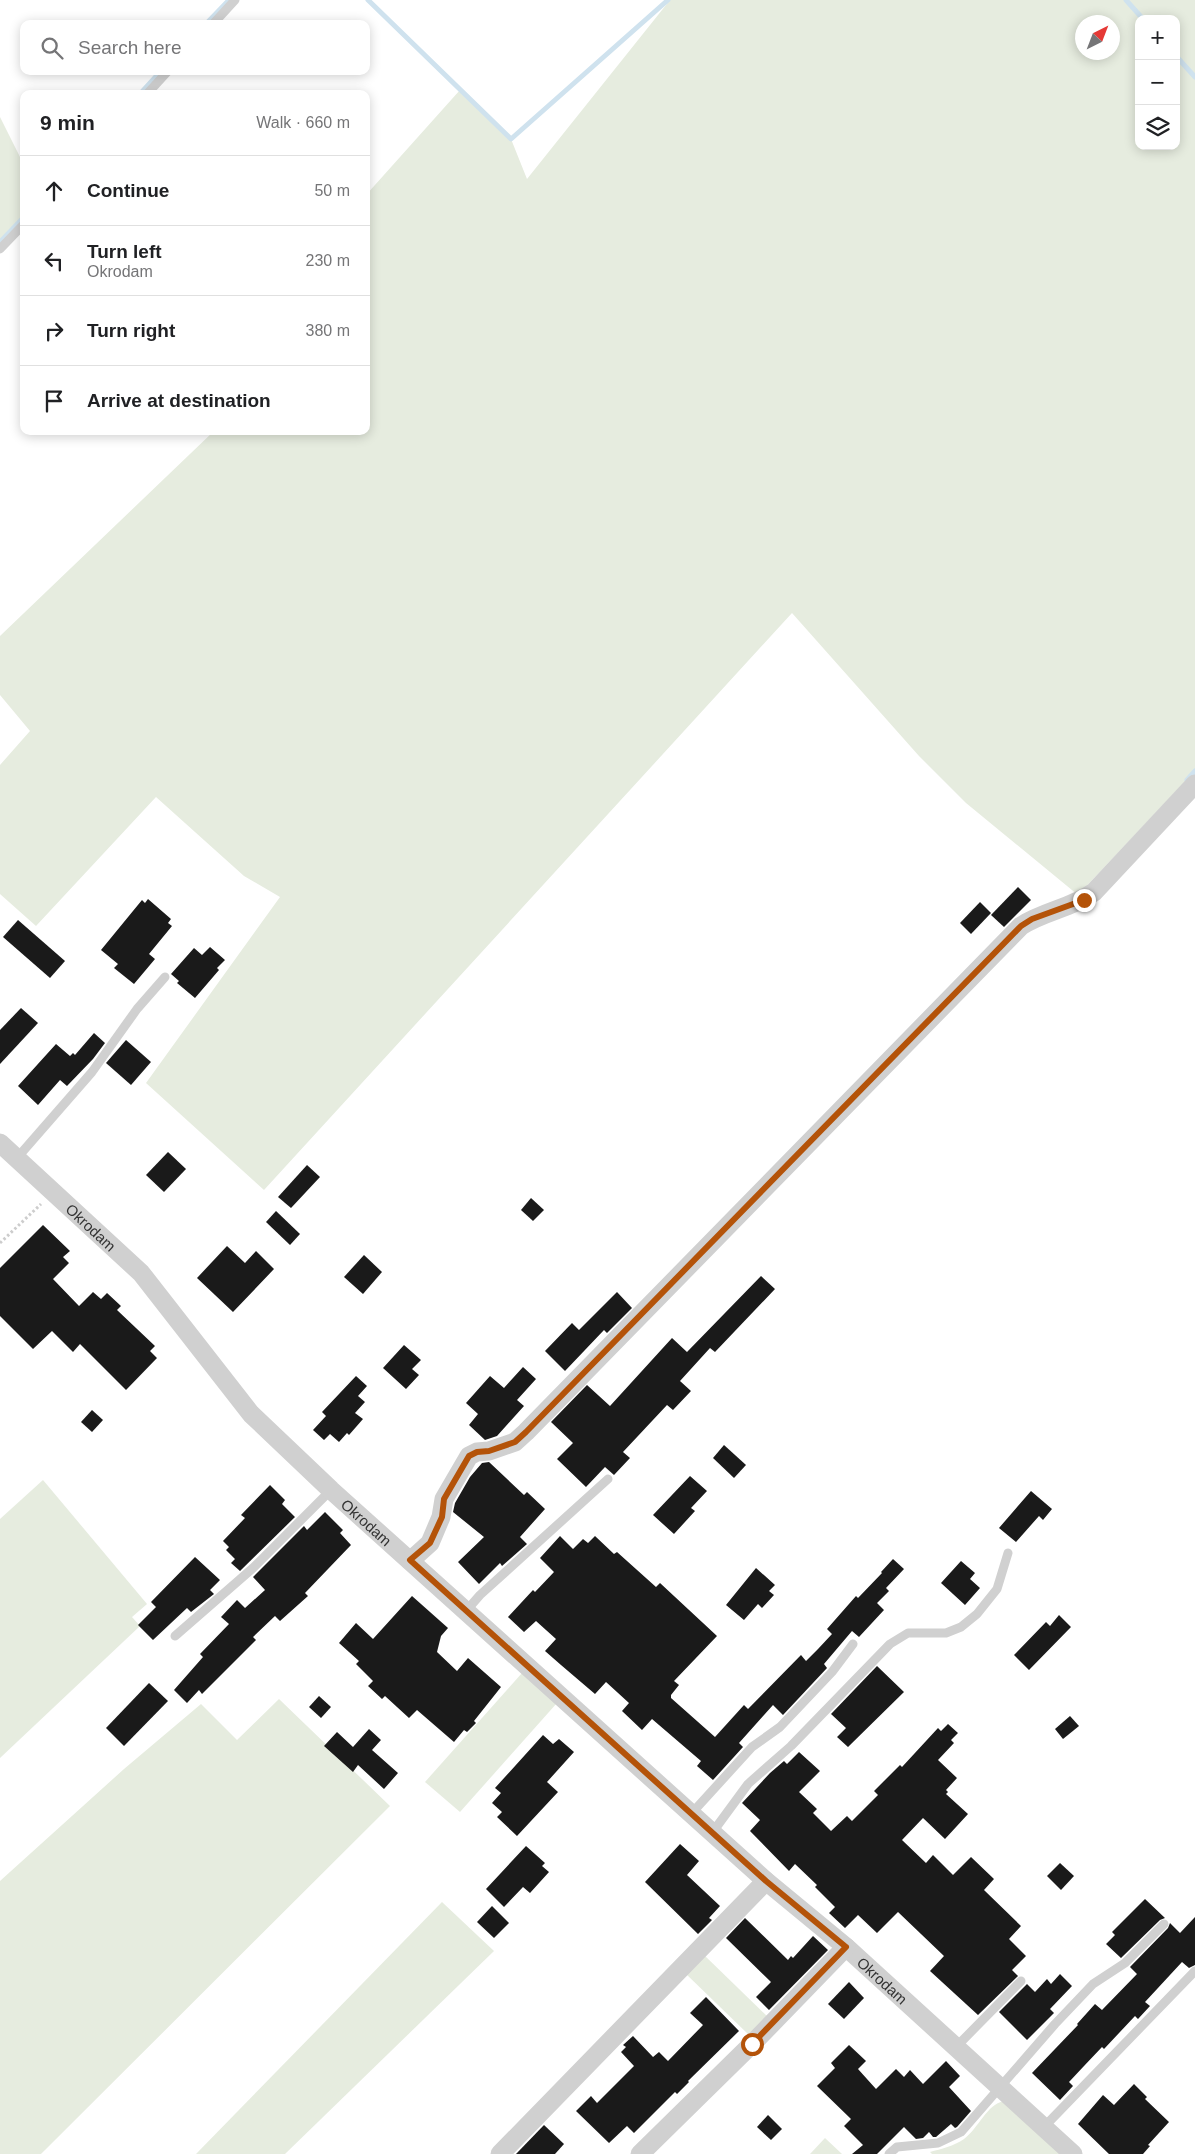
<!DOCTYPE html>
<html lang="en">
<head>
<meta charset="utf-8">
<style>
	:root { --surface:#fff; --page:#f2f2f2; --text:#202124; --muted:#757577; --line:#e0e0e0 }
	body { margin:0; font-family:Helvetica,sans-serif; background:var(--page); color:var(--text) }
	.controls { position:absolute; right:15px; top:15px; display:grid; overflow:hidden; border-radius:10px; box-shadow:0 2px 12px #0003 }
	.controls button { width:45px; height:45px; display:grid; place-items:center; padding:0; border:0; border-bottom:1px solid var(--line); background:var(--surface); color:var(--text); font:25px sans-serif }
	.compass { position:absolute; left:1075px; top:15px; width:45px; height:45px; border-radius:50%; background:var(--surface); box-shadow:0 2px 12px #0003; rotate:42deg }
	.stop { position:absolute; width:15px; height:15px; margin:-11px; border:4px solid #b45309; border-radius:50%; background:#fff }
	.stop.end { background:#b45309; border-color:#fff; box-shadow:0 1px 5px #0008 }
	.list { margin:0; padding:0; list-style:none }
	h2 { display:flex; justify-content:space-between; align-items:center; height:65px; margin:0; padding:0 20px; font-size:21px }
	h2 small { font-size:16px; font-weight:400; color:var(--muted) }
	.list li { display:grid; grid-template-columns:32px 1fr auto; gap:15px; align-items:center; box-sizing:border-box; height:70px; padding:0 20px; border-top:1px solid var(--line) }
	.list b { display:block; font-size:19px; white-space:nowrap }
	.list p { margin:0; font-size:16px; white-space:nowrap; color:var(--muted) }
	.list em { font-size:16px; font-style:normal; color:var(--muted) }
	.icon { flex:none; width:28px; height:28px; fill:none; stroke:currentColor; stroke-width:2; stroke-linecap:round; stroke-linejoin:round }
	.map { position:relative; flex:none; width:1195px; height:2154px; overflow:hidden }
	.search { position:absolute; background:var(--surface); box-shadow:0 2px 12px #0003; left:20px; top:20px; width:350px; height:55px; display:flex; align-items:center; gap:12px; box-sizing:border-box; padding:0 18px; border-radius:10px; color:var(--muted); font-size:19px }
	.panel { position:absolute; background:var(--surface); box-shadow:0 2px 12px #0003; left:20px; top:90px; width:350px; height:345px; border-radius:10px }
	.map>svg:first-child { display:block }
	.green { fill:#e6ecdf; fill-rule:evenodd }
	.lines { fill:none; stroke-linecap:round; stroke-linejoin:round }
	.stream { stroke:#cfe2ee; stroke-width:5 }
	.building { fill:#1a1a1a }
	.path { stroke:#cdcdcd; stroke-width:3; stroke-dasharray:2.5 2.5; stroke-linecap:butt }
	.service { stroke:#d0d0d0; stroke-width:9 }
	.minor { stroke:#d0d0d0; stroke-width:19 }
	.route { stroke:#b45309; stroke-width:6 }
	.labels { text-anchor:middle; dominant-baseline:central; stroke-width:5; stroke-linejoin:round; paint-order:stroke }
	.street-label { font-size:15px; fill:#333; stroke:#fff }
</style>
</head>
<body>
<div class="map">
<svg width="1195" height="2154" viewBox="0 0 1195 2154">
	<rect width="100%" height="100%" fill="#fff"/>
	<g class="green">
		<path d="M670,0h525v771l-117,124 -112,-92 -47,-47 -127,-143 -528,577 -118,-107 134,-186 -36,-21 -88,-79 -120,129 -36,-32v-129l30,-34 -30,-36v-59l214,-205h152v-236l94,-105 51,49 16,40zM1139,19h37v127h-37zM1082,22h30v30h-30z"/>
		<polygon points="0,117 24,165 24,217 0,242"/>
		<polygon points="43,1480 147,1604 132,1617 140,1626 0,1758 0,1519"/>
		<polygon points="522,1673 557,1703 460,1812 425,1782"/>
		<polygon points="279,1699 390,1806 41,2154 0,2154 0,1881 124,1769 201,1704 237,1740"/>
		<polygon points="442,1902 494,1951 285,2154 196,2154"/>
		<polygon points="703,1954 769,2018 751,2037 684,1972"/>
		<path d="M1004,2101l61,53h-133l-2,-2c11,-3 24,-6 34,-13 15,-11 22,-34 40,-38z"/>
		<polygon points="825,2138 842,2154 810,2154"/>
	</g>
	<g class="lines">
		<g class="stream">
			<polyline points="368,0 511,139 668,0"/>
			<polyline points="1126,0 1143,19"/>
			<polyline points="206,24 229,0"/>
			<polyline points="1176,56 1195,77"/>
			<polyline points="140,94 161,71"/>
			<polyline points="0,242 24,217"/>
			<polyline points="1187,780 1195,771"/>
		</g>
	</g>
	<g class="building">
		<polygon points="1018,887 1031,900 1004,927 991,915"/>
		<polygon points="148,899 171,919 168,923 172,926 149,954 155,959 134,984 114,968 118,964 101,950 142,900 145,903"/>
		<polygon points="980,902 991,913 971,934 960,923"/>
		<polygon points="18,920 65,961 50,978 3,937"/>
		<polygon points="210,947 225,960 217,968 219,970 195,998 177,983 179,981 171,974 194,948 202,955"/>
		<polygon points="21,1008 38,1023 0,1064 0,1030"/>
		<polygon points="94,1033 105,1043 93,1059 67,1086 60,1080 38,1105 18,1086 56,1044 70,1056 73,1053 75,1055"/>
		<polygon points="126,1040 151,1062 131,1085 106,1063"/>
		<polygon points="168,1152 186,1169 164,1192 146,1175"/>
		<polygon points="307,1165 320,1177 291,1208 278,1197"/>
		<polygon points="531,1198 544,1210 533,1221 521,1210"/>
		<polygon points="276,1211 300,1234 290,1245 266,1222"/>
		<polygon points="43,1225 70,1251 63,1257 69,1263 53,1279 79,1306 93,1292 101,1299 107,1293 121,1306 117,1310 155,1346 150,1351 157,1358 126,1390 80,1344 73,1352 52,1331 33,1349 0,1316 0,1268"/>
		<polygon points="227,1246 245,1263 256,1251 274,1269 233,1312 197,1278"/>
		<polygon points="364,1255 382,1272 363,1294 344,1277"/>
		<polygon points="761,1276 775,1289 715,1352 710,1348 680,1381 691,1391 673,1410 667,1405 623,1452 630,1458 614,1475 605,1467 586,1487 557,1459 573,1443 551,1422 587,1385 610,1406 672,1338 687,1352"/>
		<polygon points="617,1292 632,1308 607,1333 604,1330 565,1371 545,1351 572,1323 579,1330"/>
		<polygon points="404,1345 421,1360 412,1369 419,1375 406,1389 383,1368"/>
		<polygon points="523,1367 536,1379 517,1400 524,1406 497,1436 485,1440 469,1425 478,1414 466,1403 490,1376 504,1388"/>
		<polygon points="356,1376 367,1386 358,1396 365,1402 355,1413 363,1419 349,1435 347,1433 339,1442 330,1434 324,1440 313,1430 326,1416 322,1412"/>
		<polygon points="92,1410 103,1420 92,1432 81,1422"/>
		<polygon points="724,1445 746,1465 734,1478 713,1458"/>
		<polygon points="489,1462 524,1495 527,1492 545,1509 520,1537 527,1544 502,1566 500,1563 479,1584 458,1562 484,1537 453,1512 455,1503 470,1477 482,1463"/>
		<polygon points="690,1476 707,1491 691,1508 695,1511 674,1534 653,1515"/>
		<polygon points="270,1485 285,1500 282,1504 295,1517 240,1571 231,1563 235,1559 226,1550 229,1547 223,1541 245,1518 241,1515"/>
		<polygon points="1031,1491 1052,1509 1043,1520 1039,1516 1016,1542 999,1528"/>
		<polygon points="325,1512 343,1530 340,1533 351,1545 305,1593 308,1596 280,1621 275,1616 253,1637 256,1640 202,1694 199,1690 187,1703 174,1690 203,1657 200,1654 229,1624 221,1617 237,1600 245,1608 265,1590 253,1577 304,1526 307,1530"/>
		<polygon points="560,1536 573,1549 583,1539 588,1543 595,1536 614,1554 617,1552 656,1587 660,1583 717,1636 674,1681 679,1685 671,1695 671,1698 715,1737 744,1705 748,1709 801,1655 806,1661 818,1649 832,1634 827,1629 856,1596 858,1598 882,1573 881,1572 893,1559 904,1569 886,1588 889,1591 877,1603 884,1610 859,1637 852,1631 824,1664 827,1668 783,1715 773,1705 739,1743 743,1747 713,1780 697,1766 701,1761 652,1719 642,1730 622,1711 629,1703 606,1682 595,1694 561,1665 545,1651 556,1639 536,1621 524,1632 508,1617 533,1590 535,1592 554,1572 540,1558"/>
		<polygon points="195,1557 220,1580 210,1590 214,1594 191,1612 187,1608 153,1640 138,1625 156,1607 151,1602"/>
		<polygon points="961,1561 975,1573 970,1579 980,1588 965,1605 941,1583"/>
		<polygon points="756,1568 775,1585 769,1591 774,1595 762,1608 758,1604 744,1620 726,1605"/>
		<polygon points="412,1596 448,1628 441,1636 437,1652 457,1671 468,1658 501,1687 474,1721 476,1723 467,1732 464,1730 454,1742 417,1710 409,1718 385,1696 382,1699 368,1686 373,1681 356,1664 359,1661 339,1643 356,1623 373,1639"/>
		<polygon points="1059,1615 1071,1627 1029,1670 1014,1655 1046,1622 1050,1626"/>
		<polygon points="877,1666 904,1692 848,1747 837,1737 846,1728 831,1714"/>
		<polygon points="149,1683 168,1701 124,1746 106,1728"/>
		<polygon points="319,1696 331,1707 321,1718 309,1707"/>
		<polygon points="1070,1716 1079,1726 1063,1739 1055,1729"/>
		<polygon points="948,1724 958,1733 951,1740 954,1743 938,1760 957,1778 946,1790 948,1792 946,1794 968,1814 945,1839 923,1818 902,1840 926,1863 933,1855 953,1875 971,1857 994,1879 984,1890 1021,1926 1009,1939 1026,1956 1012,1970 1018,1976 978,2015 930,1971 944,1956 898,1912 877,1933 858,1915 845,1928 829,1913 835,1907 815,1887 817,1885 795,1864 789,1871 750,1831 760,1820 742,1803 770,1773 784,1761 787,1764 799,1752 820,1771 799,1792 817,1809 813,1813 831,1831 847,1816 852,1821 878,1795 874,1791 900,1765 902,1767 938,1728 941,1731"/>
		<polygon points="369,1729 381,1740 372,1750 398,1773 384,1789 358,1765 353,1772 324,1746 337,1732 353,1747"/>
		<polygon points="543,1735 553,1744 559,1739 574,1752 547,1782 558,1792 517,1836 497,1817 502,1812 492,1803 501,1793 495,1788"/>
		<polygon points="680,1844 699,1861 687,1875 720,1906 709,1918 712,1920 698,1934 645,1882"/>
		<polygon points="526,1846 545,1863 542,1866 549,1872 530,1893 523,1887 504,1907 486,1889"/>
		<polygon points="1060,1863 1074,1876 1061,1890 1047,1876"/>
		<polygon points="1145,1899 1165,1918 1160,1920 1121,1958 1106,1944 1115,1935 1112,1932"/>
		<polygon points="492,1906 509,1923 494,1938 477,1922"/>
		<polygon points="1195,1917 1195,1965 1189,1968 1182,1962 1145,2002 1150,2006 1138,2019 1135,2016 1104,2049 1102,2047 1084,2066 1069,2082 1073,2086 1060,2100 1032,2073 1078,2025 1077,2024 1095,2004 1102,2010 1137,1974 1130,1967 1168,1928 1170,1923 1180,1933"/>
		<polygon points="745,1918 788,1960 791,1956 793,1958 813,1936 828,1950 769,2010 756,1997 771,1982 726,1938"/>
		<polygon points="1060,1974 1072,1986 1050,2009 1054,2013 1027,2040 999,2012 1027,1984 1035,1992 1047,1979 1051,1984"/>
		<polygon points="849,1982 864,1998 844,2019 828,2004"/>
		<polygon points="706,1997 739,2031 688,2081 689,2082 677,2094 675,2092 634,2133 627,2126 609,2143 576,2111 591,2096 597,2103 634,2066 621,2052 626,2047 623,2045 633,2036 653,2057 659,2052 668,2061 703,2025 690,2013"/>
		<polygon points="849,2045 866,2061 858,2069 876,2089 896,2069 904,2077 910,2070 923,2084 946,2061 960,2076 949,2087 971,2111 957,2127 955,2128 951,2124 936,2137 933,2137 929,2132 923,2138 916,2139 904,2127 877,2154 852,2154 863,2145 844,2126 851,2119 817,2086 835,2068 831,2063"/>
		<polygon points="1134,2084 1147,2097 1145,2099 1169,2122 1148,2145 1150,2146 1143,2154 1109,2154 1078,2124 1103,2095 1114,2105"/>
		<polygon points="768,2115 782,2129 771,2140 757,2127"/>
		<polygon points="544,2125 564,2144 555,2154 516,2154"/>
	</g>
	<g class="lines">
		<polyline class="path" points="0,1243 41,1204"/>
		<g class="service">
			<polyline points="213,24 235,0"/>
			<polyline points="147,94 168,71"/>
			<polyline points="0,249 24,224"/>
			<polyline points="17,1158 92,1072 137,1009 165,977"/>
			<polyline points="466,1611 480,1595 608,1479"/>
			<polyline points="175,1636 253,1568 331,1490"/>
			<polyline points="691,1814 752,1747 780,1727 832,1672 853,1644"/>
			<polyline points="712,1833 748,1784 791,1746 890,1644 908,1633 946,1633 961,1627 977,1614 997,1589 1008,1553"/>
			<polyline points="956,2047 1021,1981"/>
			<polyline points="1044,2127 1195,1971"/>
			<polyline points="889,2154 897,2147 938,2143 961,2132 1055,2024 1093,1984 1125,1963 1164,1924"/>
		</g>
		<g class="minor">
			<path id="s1" d="M0,1143l141,130 110,141 80,76 435,391 80,66 227,207"/>
			<path d="M410,1561l20,-18 11,-26 3,-18 25,-43 8,-4 12,-1 26,-9 11,-10 495,-506c23,-15 51,-18 73,-34l101,-108"/>
			<polyline points="500,2154 766,1881"/>
			<polyline points="640,2154 752,2044 846,1947"/>
		</g>
	</g>
	<g class="lines">
		<polyline class="route" points="752,2044 846,1947 766,1881 410,1560 430,1543 442,1517 444,1499 469,1456 477,1452 489,1451 515,1442 526,1432 1021,926 1032,919 1084,900"/>
	</g>
	<g class="labels">
		<g class="street-label">
			<text stroke="none"><textPath href="#s1" startOffset="124">Okrodam</textPath></text>
			<text stroke="none"><textPath href="#s1" startOffset="529">Okrodam</textPath></text>
			<text stroke="none"><textPath href="#s1" startOffset="1219">Okrodam</textPath></text>
		</g>
	</g>
</svg>
<div class="controls">
<button>+</button>
<button>−</button>
<button><svg class="icon" aria-label="layers" viewBox="0 0 24 24"><path d="M12 4l9 5-9 5-9-5zM3 14l9 5 9-5"/></svg></button>
</div>
<svg class="compass" viewBox="-18 -18 36 36"><path d="M0-13l5 13h-10z" fill="#e53935"/><path d="M0 13l5-13h-10z" fill="#757577"/></svg>
<div class="stop" style="left:752px;top:2044px"></div>
<div class="stop end" style="left:1084px;top:900px"></div>
<div class="search"><svg class="icon" aria-label="search" viewBox="0 0 24 24"><circle cx="10" cy="10" r="6"/><path d="M15 15l6 6"/></svg>Search here</div>
<section class="panel">
<h2>9 min<small>Walk · 660 m</small></h2>
<ul class="list">
<li><svg class="icon" aria-label="ahead" viewBox="0 0 24 24"><path d="M12 20V5M6 11l6-6 6 6"/></svg><div><b>Continue</b></div><em>50 m</em></li>
<li><svg class="icon" aria-label="left" viewBox="0 0 24 24"><path d="M17 20v-9H6M10 6l-5 5 5 5"/></svg><div><b>Turn left</b><p>Okrodam</p></div><em>230 m</em></li>
<li><svg class="icon" aria-label="right" viewBox="0 0 24 24"><path d="M7 20v-9h11M14 6l5 5-5 5"/></svg><div><b>Turn right</b></div><em>380 m</em></li>
<li><svg class="icon" aria-label="arrive" viewBox="0 0 24 24"><path d="M6 21V4h12l-3 4 3 4H6"/></svg><div><b>Arrive at destination</b></div></li>
</ul>
</section>
</div>
</body>
</html>
